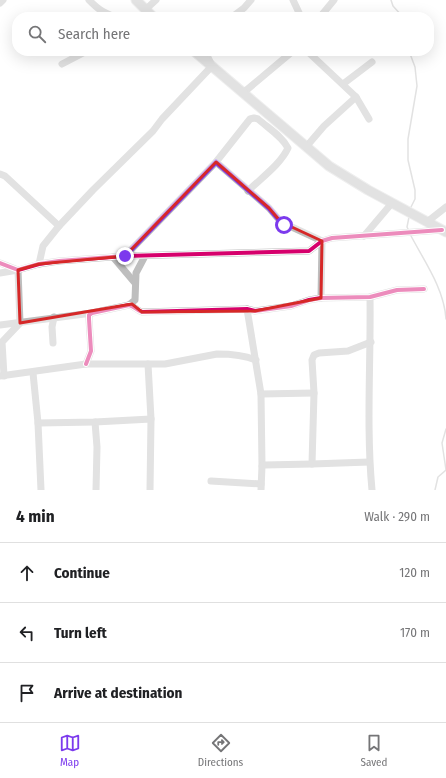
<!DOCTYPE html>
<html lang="en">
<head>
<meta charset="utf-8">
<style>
	:root { --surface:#fff; --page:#f6f6f6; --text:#202124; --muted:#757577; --line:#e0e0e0; --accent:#7c3aed }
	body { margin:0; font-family:"Fira Sans Condensed",sans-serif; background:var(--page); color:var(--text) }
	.stop { position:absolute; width:12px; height:12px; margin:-9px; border:3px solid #7c3aed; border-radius:50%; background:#fff }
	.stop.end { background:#7c3aed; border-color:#fff; box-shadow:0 1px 4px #0008 }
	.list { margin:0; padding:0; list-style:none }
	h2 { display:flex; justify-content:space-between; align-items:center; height:52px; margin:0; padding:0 16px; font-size:17px }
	h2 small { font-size:13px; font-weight:400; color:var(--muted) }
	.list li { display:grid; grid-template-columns:26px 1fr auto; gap:12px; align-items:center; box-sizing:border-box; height:60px; padding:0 16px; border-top:1px solid var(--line) }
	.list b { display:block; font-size:15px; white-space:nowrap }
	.list em { font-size:13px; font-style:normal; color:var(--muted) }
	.icon { flex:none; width:22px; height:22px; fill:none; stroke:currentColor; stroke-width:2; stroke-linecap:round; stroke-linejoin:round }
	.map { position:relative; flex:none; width:446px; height:490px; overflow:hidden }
	.search { position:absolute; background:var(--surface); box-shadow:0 4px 16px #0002; left:12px; right:12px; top:12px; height:44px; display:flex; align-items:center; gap:10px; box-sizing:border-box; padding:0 14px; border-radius:16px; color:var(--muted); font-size:15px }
	.sheet { height:232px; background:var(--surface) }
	nav { display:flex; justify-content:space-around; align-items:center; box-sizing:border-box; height:56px; border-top:1px solid var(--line); background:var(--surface); font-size:11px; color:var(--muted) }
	nav a { display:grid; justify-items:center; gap:2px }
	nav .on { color:var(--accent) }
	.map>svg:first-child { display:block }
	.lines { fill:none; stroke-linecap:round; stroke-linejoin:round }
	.stream { stroke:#bfbfbf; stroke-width:1.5 }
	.major-casing { stroke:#dbdbdb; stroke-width:11 }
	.minor { stroke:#bebebe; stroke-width:7 }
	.major { stroke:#bebebe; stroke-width:9 }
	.cycleway-casing { stroke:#fff; stroke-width:6 }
	.cycleway { stroke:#d6006c; stroke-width:4 }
	.route { stroke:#7c3aed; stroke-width:5 }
	.marked { fill:none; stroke:#d62828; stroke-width:3; stroke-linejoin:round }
</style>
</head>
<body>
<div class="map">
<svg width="446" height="490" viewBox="0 0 446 490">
	<rect width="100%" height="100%" fill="#fff"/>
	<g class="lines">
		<g class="stream">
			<polyline points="391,0 393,6 403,17"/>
			<polyline points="409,51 415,67 417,86 408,139 408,160 415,190 415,199 410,209"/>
			<polyline points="409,217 407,227 409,231"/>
			<path d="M410,234c14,27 34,54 36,85"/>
			<polyline points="435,490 438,477 446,470 442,443 446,429"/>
		</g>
		<g class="major-casing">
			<g id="major">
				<polyline points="136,0 153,17"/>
				<polyline points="194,51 329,166 368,190 446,232"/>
			</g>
		</g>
		<g class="minor">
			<path d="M89,0c10,10 12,11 25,17"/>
			<polyline points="293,0 301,17"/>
			<polyline points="0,3 3,0"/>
			<polyline points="145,10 156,0"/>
			<polyline points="232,17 244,8 251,0"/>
			<polyline points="320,17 334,0"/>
			<polyline points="307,51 356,97 369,119"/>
			<polyline points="62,64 87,51"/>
			<polyline points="343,84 372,62"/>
			<polyline points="243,93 293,51"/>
			<polyline points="306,147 324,126 356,97"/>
			<polyline points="216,162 269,208 281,222 322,241 321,298"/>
			<polyline points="0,174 5,176 59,226"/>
			<polyline points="427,222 446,207"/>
			<polyline points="364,236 392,203"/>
			<path d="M125,256l91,-94 34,-43 4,-1 4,1c10,9 24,17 30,29 -8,17 -27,30 -40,43"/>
			<polyline points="113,257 135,283"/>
			<polyline points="0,263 18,270 39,264 59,261 125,256 309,251 322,241 332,238 442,230"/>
			<polyline points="39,264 43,246 59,226 93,190 153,131 162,119 212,66 205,51"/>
			<polyline points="0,273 18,270 20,323 2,342 4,376"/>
			<path d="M370,297c1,64 -4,129 2,193"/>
			<polyline points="129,305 135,300 136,273 145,256"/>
			<polyline points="247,309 261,394 262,466"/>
			<polyline points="0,325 92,313"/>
			<polyline points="53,343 52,327 54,317"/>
			<path d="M86,364l5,-13 -2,-32v-4l3,-2 37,-8c5,1 7,5 13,7l105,-3 8,2 36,-5 18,-6 12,-2 49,-1 27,-7 27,-1"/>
			<polyline points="148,364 151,419 150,490"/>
			<polyline points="33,373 38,423 41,490"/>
			<path d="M0,376l86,-12h79l52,-10c12,0 27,1 39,6"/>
			<polyline points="261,394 314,393"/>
			<polyline points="95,422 97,447 96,490"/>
			<polyline points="38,423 95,422 151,419"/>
			<polyline points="312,464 314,393 312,360 314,355 319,353 348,351 371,342"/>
			<polyline points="211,481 261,484"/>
			<polyline points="261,490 262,466 264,465 312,464 369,462"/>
		</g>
		<use href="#major" class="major"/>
		<g class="cycleway-casing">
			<g id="cycleway">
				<polyline points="0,263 18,270 39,264 59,261 125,256 309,251 322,241 332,238 442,230"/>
				<path d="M86,364l5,-13 -2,-32v-4l3,-2 37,-8c5,1 7,5 13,7l105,-3 8,2 36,-5 18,-6 12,-2 49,-1 27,-7 27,-1"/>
			</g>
		</g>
		<use href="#cycleway" class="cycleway"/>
	</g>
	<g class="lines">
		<polyline class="route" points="125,256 216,162 269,208 281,222 284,225"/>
	</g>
	<path d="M0 0H446V490H0ZM216,162l53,46 12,14 41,19 -1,57 -66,13 -113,1 -10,-8 -112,19 -2,-53 21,-6 86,-8z" fill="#fff" fill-opacity=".55" fill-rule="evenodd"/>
	<path class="marked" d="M216,162l53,46 12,14 41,19 -1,57 -66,13 -113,1 -10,-8 -112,19 -2,-53 21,-6 86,-8z"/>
</svg>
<div class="stop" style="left:284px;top:225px"></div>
<div class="stop end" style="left:125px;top:256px"></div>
<div class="search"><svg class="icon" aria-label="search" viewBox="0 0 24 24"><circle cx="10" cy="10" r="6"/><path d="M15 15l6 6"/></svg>Search here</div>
</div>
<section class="sheet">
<h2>4 min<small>Walk · 290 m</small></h2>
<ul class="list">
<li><svg class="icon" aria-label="ahead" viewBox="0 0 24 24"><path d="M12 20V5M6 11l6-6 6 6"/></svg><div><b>Continue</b></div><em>120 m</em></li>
<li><svg class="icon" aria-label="left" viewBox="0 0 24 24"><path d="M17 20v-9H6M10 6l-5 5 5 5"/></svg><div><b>Turn left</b></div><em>170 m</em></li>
<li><svg class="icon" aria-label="arrive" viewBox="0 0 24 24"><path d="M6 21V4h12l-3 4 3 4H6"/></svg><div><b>Arrive at destination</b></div></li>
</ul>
</section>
<nav>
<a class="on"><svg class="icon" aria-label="map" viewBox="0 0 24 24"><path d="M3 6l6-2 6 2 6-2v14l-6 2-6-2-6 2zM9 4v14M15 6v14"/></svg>Map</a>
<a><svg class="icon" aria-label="directions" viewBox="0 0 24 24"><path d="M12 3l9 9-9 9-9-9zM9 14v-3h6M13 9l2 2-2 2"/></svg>Directions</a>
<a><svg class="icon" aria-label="saved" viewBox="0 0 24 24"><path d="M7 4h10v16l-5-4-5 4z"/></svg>Saved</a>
</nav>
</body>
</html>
